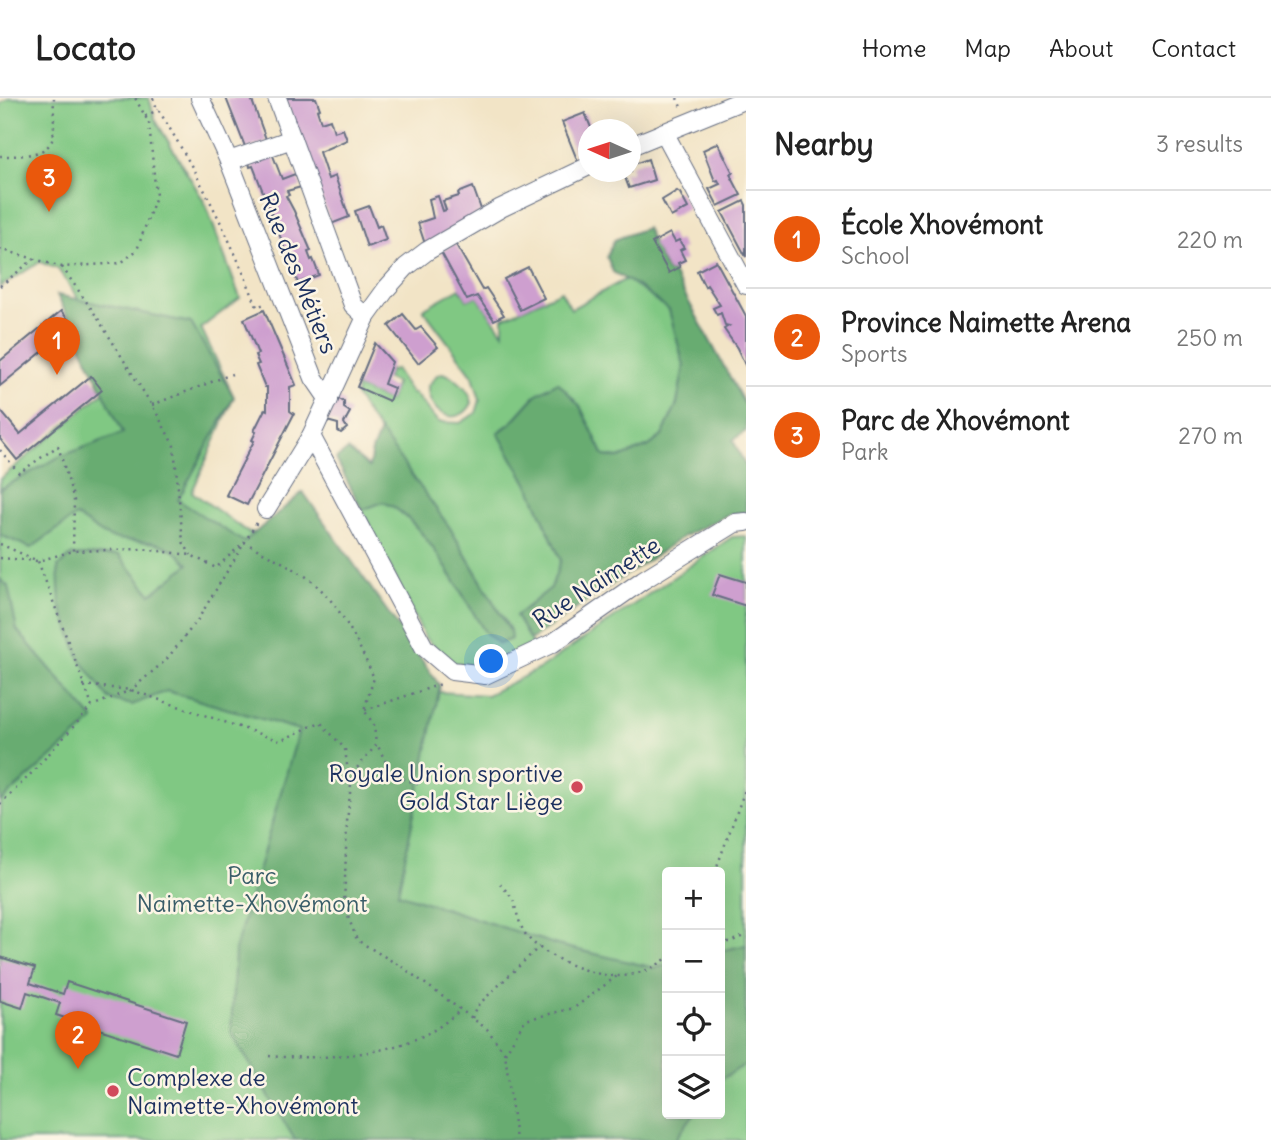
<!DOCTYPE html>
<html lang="en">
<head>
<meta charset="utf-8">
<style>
	:root { --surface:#fff; --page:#f2f2f2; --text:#222; --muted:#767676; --line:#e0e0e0; --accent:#ea580c }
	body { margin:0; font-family:Delius,sans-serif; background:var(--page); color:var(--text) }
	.controls { position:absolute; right:21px; bottom:21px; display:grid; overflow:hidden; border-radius:7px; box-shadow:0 7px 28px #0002 }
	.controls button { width:63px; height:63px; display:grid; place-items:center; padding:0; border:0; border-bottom:2px solid var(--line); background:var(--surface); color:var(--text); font:35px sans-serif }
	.compass { position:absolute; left:578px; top:21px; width:63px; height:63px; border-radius:50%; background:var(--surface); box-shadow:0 7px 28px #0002; rotate:273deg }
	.you { position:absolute; left:492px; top:564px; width:24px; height:24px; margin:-18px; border:5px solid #fff; border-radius:50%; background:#1a73e8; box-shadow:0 0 0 10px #1a73e833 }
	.badge { display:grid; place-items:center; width:46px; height:46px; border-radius:50%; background:var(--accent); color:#fff; font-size:23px; font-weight:700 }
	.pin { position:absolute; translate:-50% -58px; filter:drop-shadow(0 2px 4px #0008) }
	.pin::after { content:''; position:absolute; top:37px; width:24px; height:21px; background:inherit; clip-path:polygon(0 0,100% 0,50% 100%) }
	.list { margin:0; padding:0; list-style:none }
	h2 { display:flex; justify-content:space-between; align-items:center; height:91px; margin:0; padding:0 28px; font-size:30px }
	h2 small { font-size:23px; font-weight:400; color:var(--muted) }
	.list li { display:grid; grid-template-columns:46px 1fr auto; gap:21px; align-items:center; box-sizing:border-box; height:98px; padding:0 28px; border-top:2px solid var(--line) }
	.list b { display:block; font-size:26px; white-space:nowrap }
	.list p { margin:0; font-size:23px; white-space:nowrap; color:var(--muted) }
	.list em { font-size:23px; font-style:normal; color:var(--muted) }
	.icon { flex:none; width:38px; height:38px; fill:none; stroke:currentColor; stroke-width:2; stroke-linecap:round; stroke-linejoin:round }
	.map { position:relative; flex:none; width:746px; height:1042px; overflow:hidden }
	header { display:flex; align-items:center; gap:42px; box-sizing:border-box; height:98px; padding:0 35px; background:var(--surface); border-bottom:2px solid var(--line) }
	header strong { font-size:33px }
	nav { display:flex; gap:38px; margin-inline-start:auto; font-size:24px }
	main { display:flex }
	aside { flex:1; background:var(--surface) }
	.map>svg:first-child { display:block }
	.green { fill:#80c883; stroke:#4e7c70; stroke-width:2; fill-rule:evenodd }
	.forest { fill:#68ac71; stroke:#426e68; stroke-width:2 }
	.building { fill:#ce9fcf }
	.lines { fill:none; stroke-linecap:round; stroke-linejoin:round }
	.street-casing { stroke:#666e82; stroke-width:20 }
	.path { stroke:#666e82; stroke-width:2.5; stroke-dasharray:2 5; stroke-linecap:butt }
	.street { stroke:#fff; stroke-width:18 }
	.poi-dot { fill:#d1495b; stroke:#fcf5e5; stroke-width:2.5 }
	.labels { text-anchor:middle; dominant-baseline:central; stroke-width:5; stroke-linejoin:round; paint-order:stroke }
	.street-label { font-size:24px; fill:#1b2f5e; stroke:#fcf5e5 }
	.poi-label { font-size:24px; fill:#1b2f5e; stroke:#fcf5e5; text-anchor:end }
	.park-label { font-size:24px; fill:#395d69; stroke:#fcf5e5 }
</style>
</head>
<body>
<header>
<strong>Locato</strong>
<nav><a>Home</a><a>Map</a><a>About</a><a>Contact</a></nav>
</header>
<main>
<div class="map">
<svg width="746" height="1042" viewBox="0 0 746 1042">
	<rect width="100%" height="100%" fill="#fcf5e5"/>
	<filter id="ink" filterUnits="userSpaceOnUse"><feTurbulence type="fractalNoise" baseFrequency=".0143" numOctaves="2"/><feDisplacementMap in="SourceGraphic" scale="14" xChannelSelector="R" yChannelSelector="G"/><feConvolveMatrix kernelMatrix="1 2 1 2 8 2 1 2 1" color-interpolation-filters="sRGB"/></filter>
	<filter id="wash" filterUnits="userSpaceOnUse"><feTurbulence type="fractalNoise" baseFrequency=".00686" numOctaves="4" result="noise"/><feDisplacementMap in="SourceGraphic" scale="28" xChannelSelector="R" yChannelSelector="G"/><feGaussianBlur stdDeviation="1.57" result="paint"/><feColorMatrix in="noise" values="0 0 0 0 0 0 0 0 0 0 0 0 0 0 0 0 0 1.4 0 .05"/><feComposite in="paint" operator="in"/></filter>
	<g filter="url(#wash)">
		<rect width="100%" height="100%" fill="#f2e4c6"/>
		<g class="green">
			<path d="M9,0h140l6,21 50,84 35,95 -39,30 33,69 -42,95 57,41 74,-11 85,168 79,5 54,-27 191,-131 14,-1v604h-746v-661l112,-94 -22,-69 -32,-47 -18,-7 -40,25v-183zM667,774h53v242h-53z"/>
			<path d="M626,181l43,31 15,55 -7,39 -15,32 -13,10 -30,12 -15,-2 -24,-50 -43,-12 -26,29 -13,9 33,58 30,70 -10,28 -35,28 17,30 -49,21 -32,-4 -27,-25 -63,-128 21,-8c39,13 80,95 102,130l25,-2 -60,-102 -83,-114 -11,-18 1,-9 32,14 7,-18 -10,-5 4,-8 2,1 3,-2 17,25 2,-1 24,29 22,1 16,-10 4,-13 -7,-24 -50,-67 37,-21 7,12 10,-4 26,37v-15l58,-27 10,18z"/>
			<path d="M442,275c13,3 28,16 30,30 -14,27 -46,9 -44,-17l9,-11z"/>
		</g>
		<g class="forest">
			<polygon points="646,130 666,172 669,175 672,173 746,309 746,333 733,342 746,369 746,414 727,417 684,438 530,542 516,518 551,490 561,462 531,392 498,335 511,325 537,296 558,284 580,308 604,358 619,360 649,348 662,338 677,306 684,268 669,212 639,189 613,174 607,159 614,142"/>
			<path d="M57,197l134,28 43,74 -56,103 66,42 59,-50 137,194 -42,207 159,52 98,23 12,-3v149h27l-19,26h-380l-64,-108 4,-82 64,-220 -132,-39 -35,14 -23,-6 -29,-40 -20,-55 -2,-37 14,-12h47l32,39 38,-30c-32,-33 -44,-17 -80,-27 -11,-4 -23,-15 -33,-21l-45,32 -31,-13v-46l59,-32 64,-24z"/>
			<path d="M380,333l70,97 60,103 1,8 -12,5 -14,-12c-22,-35 -63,-117 -102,-130l-21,8 -26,-51 12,-9 21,17 3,-16z"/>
			<polygon points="0,481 8,488 17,532 94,622 0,704"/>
			<polygon points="746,847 746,966 720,982 720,853"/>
		</g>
		<g id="blocks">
			<g class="building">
				<polygon points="226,0 251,0 267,44 246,51"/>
				<polygon points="285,0 316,0 320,11 317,12 321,24 330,21 334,34 343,31 347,42 319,54 328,81 335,78 349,119 331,126"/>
				<polygon points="585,15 592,32 589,32 589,59 578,64 562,24"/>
				<polygon points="718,45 733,75 730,76 741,97 718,108 709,91 720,86 718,82 715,83 703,52"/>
				<polygon points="272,55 282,81 295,76 301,89 287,93 289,97 286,98 294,113 311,153 308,154 311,162 313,161 319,177 298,185 253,68 250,69 249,64"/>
				<polygon points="648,61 654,82 629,90 623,74 631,74 631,67"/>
				<polygon points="473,89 482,114 425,146 418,125 433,120 429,101 438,98 443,113 446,112 443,103 459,98 458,95"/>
				<polygon points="677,93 680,95 688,110 671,119 662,102"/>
				<polygon points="744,103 746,107 746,159 722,114"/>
				<polygon points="369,108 377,129 381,127 386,142 367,149 355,113"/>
				<polygon points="670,135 675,144 679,142 684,150 680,152 685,162 678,165 680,169 669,175 652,145"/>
				<polygon points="455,145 482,192 486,190 504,217 494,222 477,198 467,202 441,154"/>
				<polygon points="716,163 746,218 746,269 737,250 724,231 729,228 725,227 721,215 717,217 713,210 720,207 707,187 705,189 697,173"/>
				<polygon points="528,169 544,200 520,212 504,181"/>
				<polygon points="264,212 296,287 290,289 290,313 294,316 247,407 226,397 254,343 252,342 256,334 254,333 265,311 267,312 267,289 265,289 256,267 259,266 255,257 258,256 244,221"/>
				<polygon points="61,213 74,228 0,288 0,263"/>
				<polygon points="403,216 416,232 421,229 438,249 418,265 389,228"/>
				<polygon points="375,245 392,264 384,286 394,290 389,303 357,289"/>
				<polygon points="91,278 102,292 17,362 0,341 0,312 20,336"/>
				<polygon points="337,300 344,304 344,310 350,314 344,325 347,330 341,335 338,333 338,326 327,323"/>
				<polygon points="720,476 746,484 746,508 712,497"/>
				<polygon points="0,859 35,870 30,885 63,896 67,884 186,923 176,956 56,917 60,905 27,894 22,910 0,903"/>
			</g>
		</g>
	</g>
	<g filter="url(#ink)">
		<use href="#blocks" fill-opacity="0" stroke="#666e82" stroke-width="2"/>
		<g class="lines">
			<g class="street-casing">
				<g id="street">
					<polyline points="200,0 229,63 314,280 329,302"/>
					<polyline points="277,0 353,207 366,219"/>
					<polyline points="664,34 746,187"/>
					<polyline points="631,48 746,1"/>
					<polyline points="229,63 292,41"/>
					<polyline points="311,338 424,549 452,573 485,577 553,545 643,482 735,425 746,424"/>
					<polyline points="266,411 311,338 366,219 387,190 406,169 427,153 501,110 589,68"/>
				</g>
			</g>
			<g class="path">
				<path d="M153,0l3,8c40,64 74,130 101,201l10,-4"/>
				<polyline points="677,0 681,9"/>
				<polyline points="145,18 158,12"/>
				<path d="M0,58c16,0 49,1 53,-19 2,-12 0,-27 1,-39"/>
				<polyline points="0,151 62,169 121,165 137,152 156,98 149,25 135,0"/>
				<polyline points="62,169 97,219 156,314 174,348 183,444 191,457"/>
				<polyline points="0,188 34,161"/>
				<polyline points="152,307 232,276"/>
				<polyline points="0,352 19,375 58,348 74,402 73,453"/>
				<path d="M244,444c20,11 42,21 61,34 34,24 52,65 69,102l-10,32 10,15 2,20"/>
				<polyline points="0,446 38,463 92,608"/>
				<polyline points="0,460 38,463 73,453 143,451 191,457 216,470 241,447"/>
				<polyline points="83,587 131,592 280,643 320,624 345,651 348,675 352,676"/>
				<polyline points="365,612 441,586"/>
				<polyline points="418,686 392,677 377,646 352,676 347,724 344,808 357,842 405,871 487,931 505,955 516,1042"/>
				<polyline points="0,706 28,679 92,608 131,592 166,562 197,523 257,424"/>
				<polyline points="715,774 746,689"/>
				<path d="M500,786c4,5 10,10 13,16 4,12 6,25 13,35 15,21 67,42 92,41 17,0 36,-7 49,-18"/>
				<polyline points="720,844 730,844 746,837"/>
				<polyline points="472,920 476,909 539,849"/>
				<polyline points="505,955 525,922 574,910 617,878"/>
				<path d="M269,958c47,4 119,0 161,-24 11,-5 21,-15 31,-22"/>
			</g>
			<use href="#street" class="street"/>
		</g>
	</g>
	<g class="poi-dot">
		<circle cx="577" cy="689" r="7"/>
		<circle cx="113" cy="993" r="7"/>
	</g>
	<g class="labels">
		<g class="street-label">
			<text transform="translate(299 175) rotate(68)">Rue des Métiers</text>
			<text transform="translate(596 484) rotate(-33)">Rue Naimette</text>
		</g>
		<g class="poi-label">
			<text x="563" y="675">Royale Union sportive<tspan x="563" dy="28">Gold Star Liège</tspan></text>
			<text x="127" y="979" text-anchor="start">Complexe de<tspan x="127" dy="28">Naimette-Xhovémont</tspan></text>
		</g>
		<g class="park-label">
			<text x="252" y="777">Parc<tspan x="252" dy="28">Naimette-Xhovémont</tspan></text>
		</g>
	</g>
</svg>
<div class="controls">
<button>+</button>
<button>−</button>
<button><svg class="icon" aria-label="locate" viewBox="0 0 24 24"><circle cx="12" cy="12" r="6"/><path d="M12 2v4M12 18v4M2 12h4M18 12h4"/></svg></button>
<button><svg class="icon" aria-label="layers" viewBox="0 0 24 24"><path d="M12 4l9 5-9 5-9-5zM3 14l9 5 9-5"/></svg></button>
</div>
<svg class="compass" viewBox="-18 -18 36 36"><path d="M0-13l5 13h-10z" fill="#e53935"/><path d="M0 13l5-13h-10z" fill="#767676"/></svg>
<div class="you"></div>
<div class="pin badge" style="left:57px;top:277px">1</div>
<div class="pin badge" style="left:78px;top:971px">2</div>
<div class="pin badge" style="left:49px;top:114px">3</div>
</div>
<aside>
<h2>Nearby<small>3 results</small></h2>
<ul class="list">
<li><span class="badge">1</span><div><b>École Xhovémont</b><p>School</p></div><em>220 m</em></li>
<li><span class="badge">2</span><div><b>Province Naimette Arena</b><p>Sports</p></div><em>250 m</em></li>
<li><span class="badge">3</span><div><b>Parc de Xhovémont</b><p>Park</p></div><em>270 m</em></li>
</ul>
</aside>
</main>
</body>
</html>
